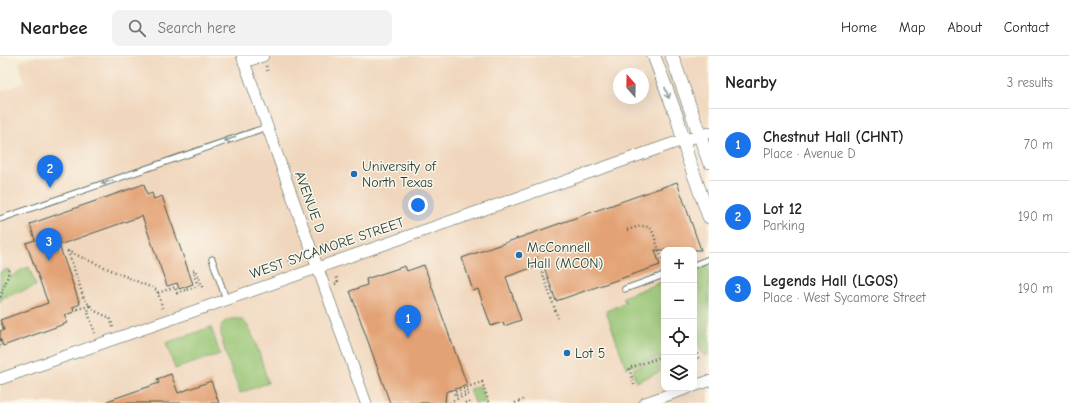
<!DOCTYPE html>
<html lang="en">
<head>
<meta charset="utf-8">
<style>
	:root { --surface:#fff; --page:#f2f2f2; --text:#222; --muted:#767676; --line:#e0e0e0; --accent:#1a73e8 }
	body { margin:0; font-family:"Comic Neue",sans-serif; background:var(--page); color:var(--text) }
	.controls { position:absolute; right:12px; bottom:12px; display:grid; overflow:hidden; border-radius:8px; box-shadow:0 4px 16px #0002 }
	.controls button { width:36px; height:36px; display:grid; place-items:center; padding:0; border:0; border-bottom:1px solid var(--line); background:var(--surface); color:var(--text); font:20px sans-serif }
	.compass { position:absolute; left:613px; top:12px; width:36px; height:36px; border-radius:50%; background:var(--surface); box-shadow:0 4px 16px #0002; rotate:340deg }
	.you { position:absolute; left:418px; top:149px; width:14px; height:14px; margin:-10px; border:3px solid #fff; border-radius:50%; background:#1a73e8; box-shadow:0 0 0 6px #1a73e833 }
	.badge { display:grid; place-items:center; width:26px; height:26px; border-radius:50%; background:var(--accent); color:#fff; font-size:13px; font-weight:700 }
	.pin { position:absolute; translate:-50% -33px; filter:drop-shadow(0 1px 2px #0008) }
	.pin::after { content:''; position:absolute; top:21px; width:14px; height:12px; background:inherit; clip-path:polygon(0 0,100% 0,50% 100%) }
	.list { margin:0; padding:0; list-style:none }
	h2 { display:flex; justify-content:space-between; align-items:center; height:52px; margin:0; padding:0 16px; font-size:17px }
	h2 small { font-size:13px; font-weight:400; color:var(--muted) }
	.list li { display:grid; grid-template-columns:26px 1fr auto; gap:12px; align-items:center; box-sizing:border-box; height:72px; padding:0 16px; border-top:1px solid var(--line) }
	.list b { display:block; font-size:15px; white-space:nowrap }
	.list p { margin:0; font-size:13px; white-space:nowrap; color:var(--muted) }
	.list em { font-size:13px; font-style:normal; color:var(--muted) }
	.icon { flex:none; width:22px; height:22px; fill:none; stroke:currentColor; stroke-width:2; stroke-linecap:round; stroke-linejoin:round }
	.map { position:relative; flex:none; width:709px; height:347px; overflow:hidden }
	header { display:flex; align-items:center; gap:24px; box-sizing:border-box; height:56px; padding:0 20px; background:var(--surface); border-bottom:1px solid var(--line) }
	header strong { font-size:19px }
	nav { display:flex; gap:22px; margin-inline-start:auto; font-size:14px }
	.search { width:280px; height:36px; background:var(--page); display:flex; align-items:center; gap:10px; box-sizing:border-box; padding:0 14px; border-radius:8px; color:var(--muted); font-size:15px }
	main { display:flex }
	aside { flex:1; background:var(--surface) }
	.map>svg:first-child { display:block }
	.built { fill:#f0d6bc; fill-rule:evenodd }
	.green { fill:#95c371; stroke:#5a8052 }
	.building { fill:#e3a275 }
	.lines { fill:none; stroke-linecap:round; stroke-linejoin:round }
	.service-casing { stroke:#3f574c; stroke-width:7 }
	.minor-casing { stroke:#3f574c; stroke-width:12 }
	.tertiary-casing { stroke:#3f574c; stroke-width:14 }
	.path { stroke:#3f574c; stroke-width:2.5; stroke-dasharray:1 3; stroke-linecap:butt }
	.service { stroke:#fff; stroke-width:5.5 }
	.minor { stroke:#fff; stroke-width:11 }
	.tertiary { stroke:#fff; stroke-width:13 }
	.oneway { stroke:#8f9e9a }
	.poi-dot { fill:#1f6fb2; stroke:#fbf7ec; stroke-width:1.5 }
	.labels { text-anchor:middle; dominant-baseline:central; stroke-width:3; stroke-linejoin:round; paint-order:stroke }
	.poi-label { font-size:14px; fill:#1f3d34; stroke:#fbf7ec; text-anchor:start }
	.street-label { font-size:14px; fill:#1f3d34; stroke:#fbf7ec }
</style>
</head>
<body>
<header>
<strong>Nearbee</strong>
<div class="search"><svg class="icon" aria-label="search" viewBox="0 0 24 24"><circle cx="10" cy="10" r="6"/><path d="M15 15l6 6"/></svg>Search here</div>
<nav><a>Home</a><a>Map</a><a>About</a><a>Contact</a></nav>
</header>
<main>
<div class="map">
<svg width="709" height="347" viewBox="0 0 709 347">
	<rect width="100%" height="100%" fill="#fbf7ec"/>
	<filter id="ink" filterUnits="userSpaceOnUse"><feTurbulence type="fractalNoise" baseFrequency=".025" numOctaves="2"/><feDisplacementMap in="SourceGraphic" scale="8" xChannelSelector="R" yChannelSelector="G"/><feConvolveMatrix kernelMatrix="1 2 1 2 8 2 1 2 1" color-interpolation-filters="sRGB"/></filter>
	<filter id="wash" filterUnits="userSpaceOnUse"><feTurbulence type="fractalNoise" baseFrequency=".012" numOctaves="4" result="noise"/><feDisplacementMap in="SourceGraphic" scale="16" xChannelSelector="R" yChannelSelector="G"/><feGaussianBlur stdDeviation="0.9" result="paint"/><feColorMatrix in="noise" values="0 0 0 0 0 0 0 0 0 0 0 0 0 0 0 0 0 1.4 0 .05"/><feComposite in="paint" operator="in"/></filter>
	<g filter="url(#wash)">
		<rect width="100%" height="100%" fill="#f4ead3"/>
		<path class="built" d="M36,0h673v347h-709v-311l25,-10 -6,-20zM619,18h24v24h-24zM664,194h30v138h-30z"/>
		<g class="green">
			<polygon points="709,209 709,298 704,300 698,287 694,288 694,214"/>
			<polygon points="29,211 36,230 2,242 0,246 0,216 8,213 11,221 21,214"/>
			<polygon points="664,225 664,299 626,312 606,255 625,247 623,241"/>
			<path d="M232,263c3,0 7,-1 10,1 11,6 22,50 26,63l-28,10c-4,-12 -24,-58 -18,-68 2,-4 6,-5 10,-6z"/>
			<polygon points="211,271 220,298 175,313 166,287"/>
			<polygon points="664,301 664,314 636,326 633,316 634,312"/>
			<polygon points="480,330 486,347 475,347 470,333"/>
		</g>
		<g id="blocks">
			<g class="building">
				<polygon points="677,126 701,194 655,194 660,209 556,245 543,208 506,221 521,264 504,270 503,266 491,270 478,233 473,235 462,202"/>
				<polygon points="144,128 147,139 152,137 154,143 162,140 193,228 179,233 177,227 167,230 142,160 59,189 80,248 73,251 74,256 65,259 67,267 3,290 0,282 0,275 4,274 0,264 48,247 26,187 35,184 30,168"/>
				<polygon points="424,209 467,329 446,336 445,347 390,347 350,235 367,229 366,223 405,210 407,215"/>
				<polygon points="171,318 178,337 211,325 219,347 107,347 107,345 159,327 157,323"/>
			</g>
		</g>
	</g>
	<g filter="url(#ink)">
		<use href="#blocks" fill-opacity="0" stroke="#3f574c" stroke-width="1"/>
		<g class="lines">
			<g class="service-casing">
				<g id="service">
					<polyline points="0,163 267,71"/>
					<polyline points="212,203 226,243"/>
					<polyline points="694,209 709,203"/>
					<polyline points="625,233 664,219"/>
				</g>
			</g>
			<g class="minor-casing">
				<g id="minor">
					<polyline points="242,0 366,347"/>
					<polyline points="244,6 263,0"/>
					<polyline points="0,323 674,87 709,77"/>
					<polyline points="694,330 709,325"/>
					<polyline points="645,347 688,332"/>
				</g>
			</g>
			<g class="tertiary-casing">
				<g id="tertiary">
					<polyline points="654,0 678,64 688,102 709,161"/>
					<polyline points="672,0 709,106"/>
				</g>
			</g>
			<g class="path">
				<polyline points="266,10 268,16"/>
				<path d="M627,174c9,-3 18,-7 25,0l12,35"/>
				<polyline points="322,189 326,187 328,194"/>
				<polyline points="67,195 157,234 163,253"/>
				<polyline points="68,195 84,243 95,255 110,262 113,271"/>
				<polyline points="537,201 558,262"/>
				<polyline points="291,209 289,202 294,200"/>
				<polyline points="335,228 338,227 336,220"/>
				<polyline points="185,231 186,234 198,230 193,215 196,214 203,233"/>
				<polyline points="158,237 175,231 177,237 186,234"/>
				<polyline points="0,241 7,223 10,211"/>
				<polyline points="73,254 89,250 88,257 95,277"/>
				<polyline points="0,285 1,284"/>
				<polyline points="0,289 1,292 0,292"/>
				<polyline points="694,290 699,304"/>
				<polyline points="634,329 629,312 664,300"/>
				<polyline points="450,347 452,345 469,338 468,335 455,340 454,336 482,326 489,347"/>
				<polyline points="465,347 469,346 469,347"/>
				<polyline points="515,347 523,344"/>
			</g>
			<use href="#service" class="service"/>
			<use href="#minor" class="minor"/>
			<use href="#tertiary" class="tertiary"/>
		</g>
		<defs><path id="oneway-shaft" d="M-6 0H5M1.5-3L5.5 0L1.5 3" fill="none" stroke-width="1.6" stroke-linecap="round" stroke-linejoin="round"/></defs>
		<g class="oneway">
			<use href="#oneway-shaft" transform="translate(667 37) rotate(70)"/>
			<use href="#oneway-shaft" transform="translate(230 83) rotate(161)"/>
			<use href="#oneway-shaft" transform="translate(107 126) rotate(161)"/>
		</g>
	</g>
	<g class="poi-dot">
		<circle cx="354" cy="118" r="4"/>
		<circle cx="519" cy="199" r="4"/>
		<circle cx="567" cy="297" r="4"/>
	</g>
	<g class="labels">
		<g class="poi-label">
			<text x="362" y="110">University of<tspan x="362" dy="16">North Texas</tspan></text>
			<text x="527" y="191">McConnell<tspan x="527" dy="16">Hall (MCON)</tspan></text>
			<text x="575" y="297">Lot 5</text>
		</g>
		<g class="street-label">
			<text transform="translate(310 146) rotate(70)">AVENUE D</text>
			<text transform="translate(327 192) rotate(-19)">WEST SYCAMORE STREET</text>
		</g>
	</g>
</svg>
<div class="controls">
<button>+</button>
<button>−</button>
<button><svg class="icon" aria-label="locate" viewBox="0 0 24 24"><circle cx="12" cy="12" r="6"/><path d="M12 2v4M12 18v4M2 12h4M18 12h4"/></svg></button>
<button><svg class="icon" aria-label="layers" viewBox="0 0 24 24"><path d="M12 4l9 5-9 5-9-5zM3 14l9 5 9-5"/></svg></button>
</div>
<svg class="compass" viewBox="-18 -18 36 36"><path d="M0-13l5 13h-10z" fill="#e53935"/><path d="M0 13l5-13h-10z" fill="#767676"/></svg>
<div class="you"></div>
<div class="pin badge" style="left:408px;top:282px">1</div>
<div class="pin badge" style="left:50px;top:132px">2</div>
<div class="pin badge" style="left:49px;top:205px">3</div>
</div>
<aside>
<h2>Nearby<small>3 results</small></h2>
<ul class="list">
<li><span class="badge">1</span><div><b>Chestnut Hall (CHNT)</b><p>Place · Avenue D</p></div><em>70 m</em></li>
<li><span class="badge">2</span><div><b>Lot 12</b><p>Parking</p></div><em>190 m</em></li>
<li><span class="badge">3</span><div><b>Legends Hall (LGOS)</b><p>Place · West Sycamore Street</p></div><em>190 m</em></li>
</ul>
</aside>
</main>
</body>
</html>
